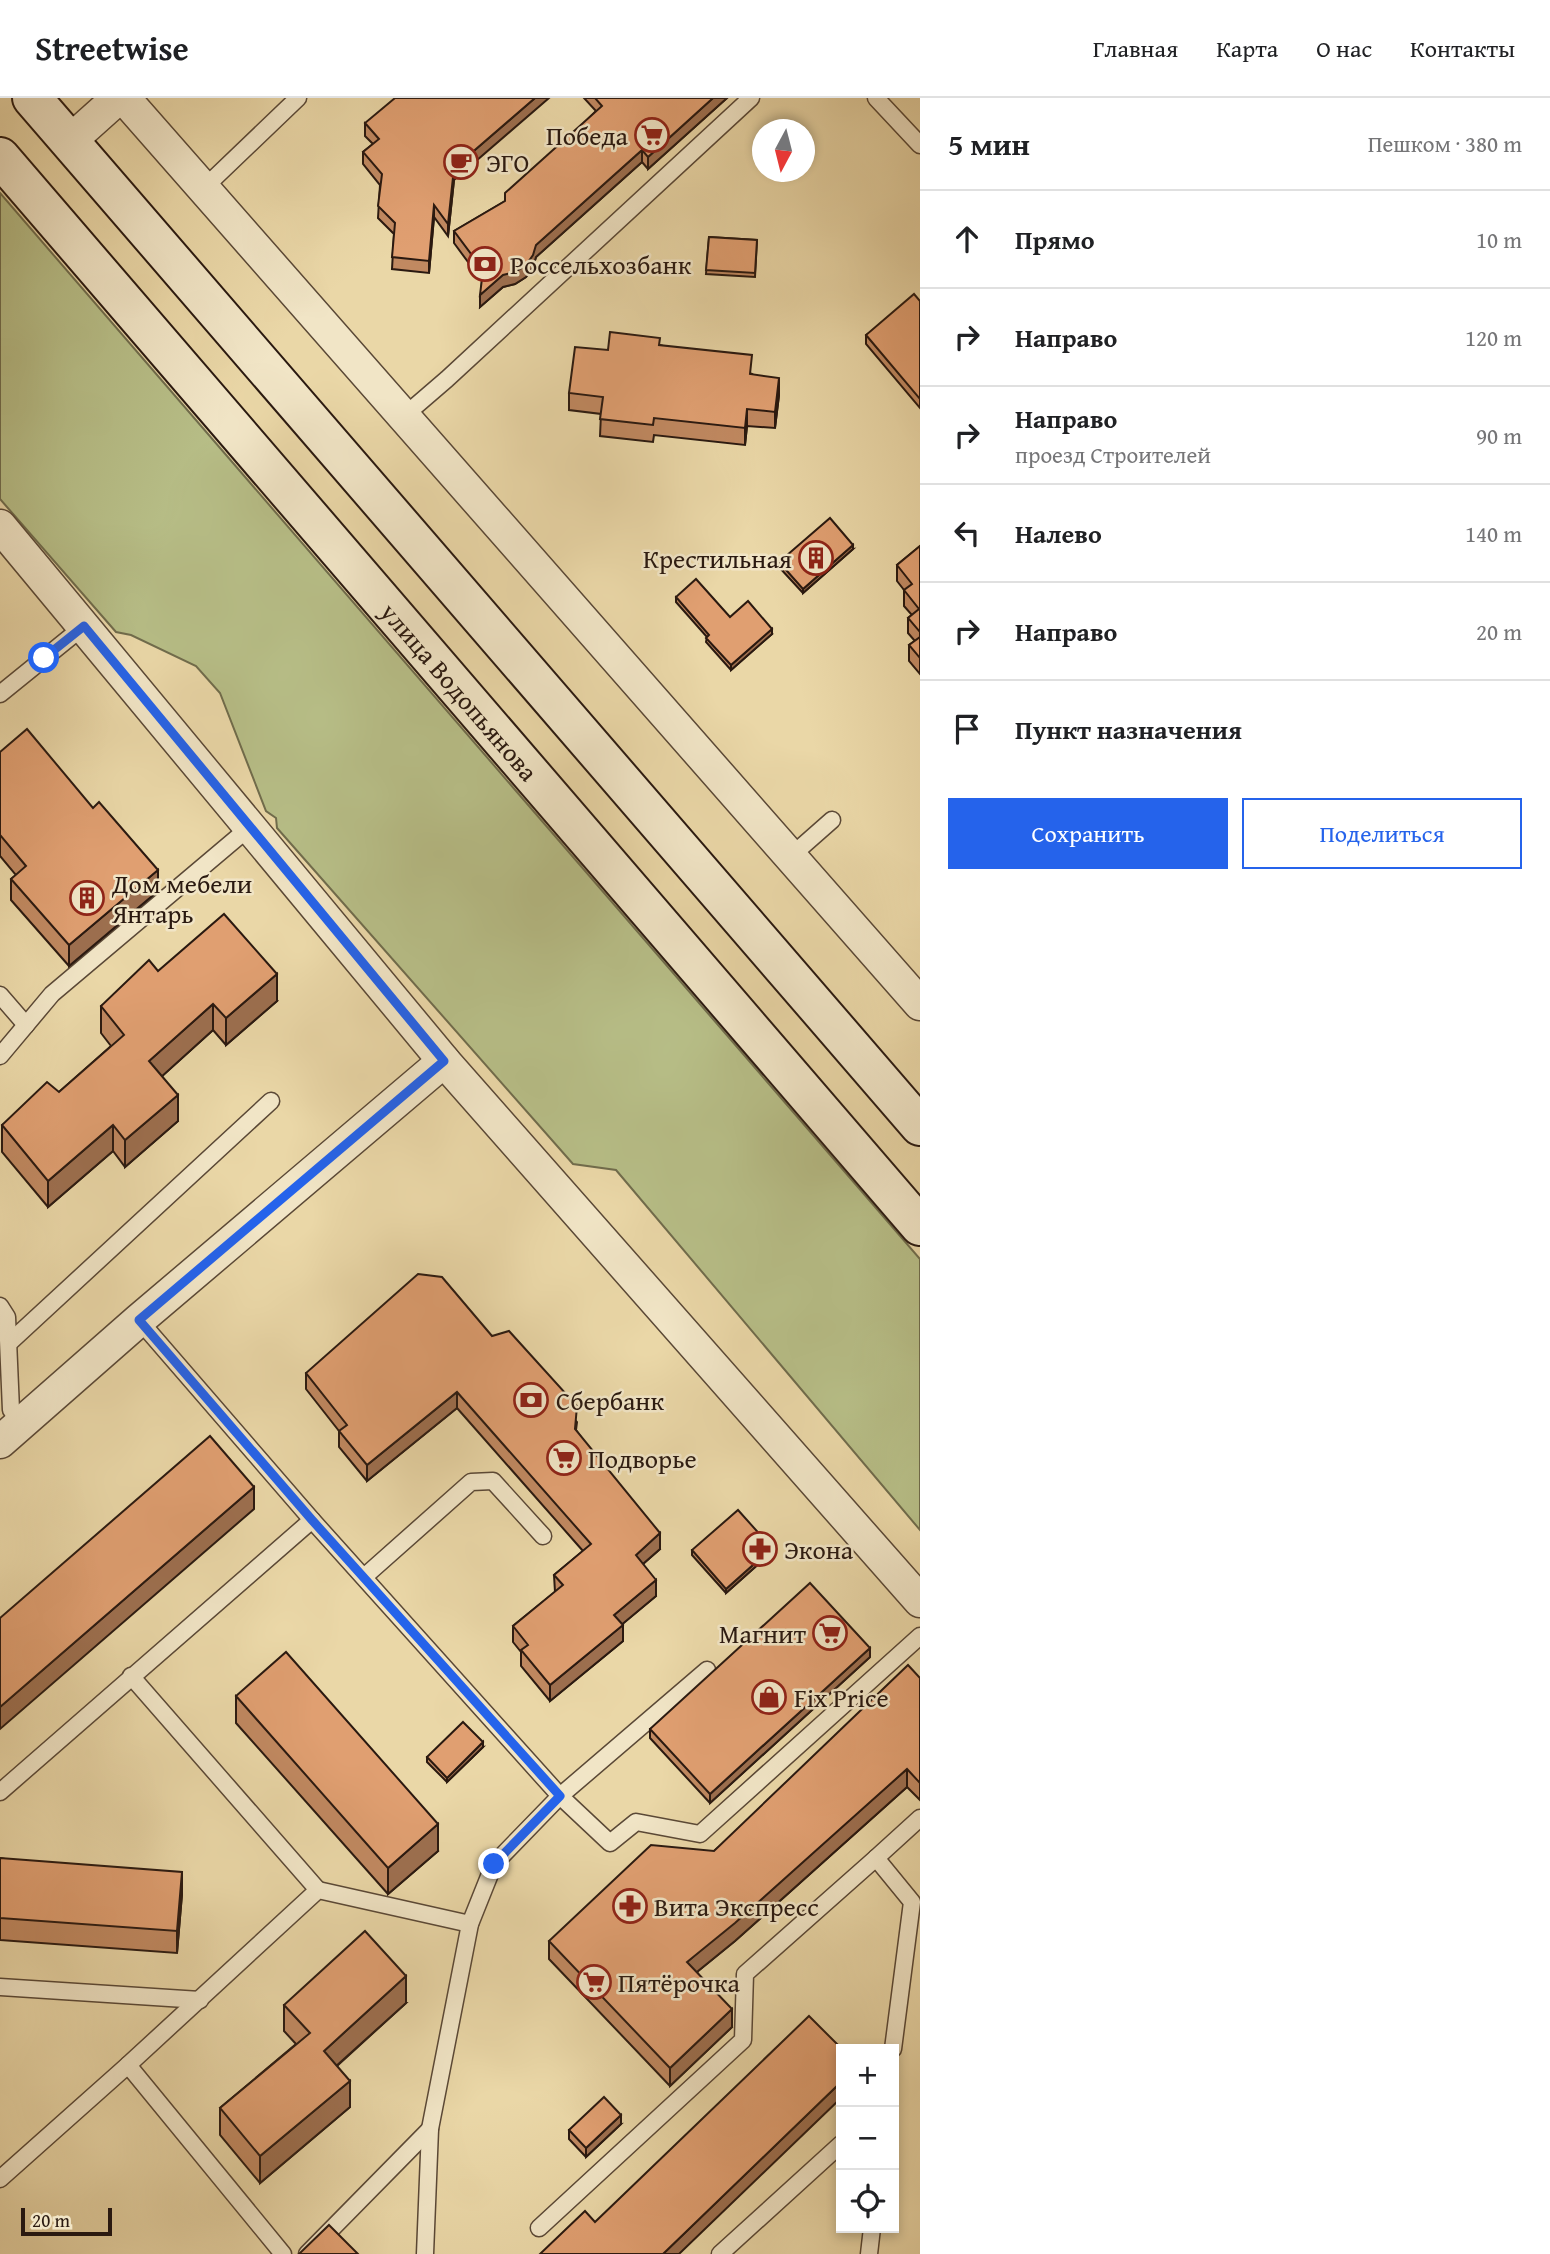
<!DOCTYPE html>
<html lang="ru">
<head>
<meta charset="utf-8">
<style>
	:root { --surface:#fff; --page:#f6f6f6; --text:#202124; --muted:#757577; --line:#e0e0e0; --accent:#2563eb }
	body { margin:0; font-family:"Gentium Book Plus",serif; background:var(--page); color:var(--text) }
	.controls { position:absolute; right:21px; bottom:21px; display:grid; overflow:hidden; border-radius:0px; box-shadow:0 4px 10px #0003 }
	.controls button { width:63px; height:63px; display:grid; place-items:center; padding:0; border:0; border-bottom:2px solid var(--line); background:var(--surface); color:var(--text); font:35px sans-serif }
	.compass { position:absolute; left:752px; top:21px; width:63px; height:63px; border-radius:50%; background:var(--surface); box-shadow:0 4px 10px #0003; rotate:187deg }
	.scale { position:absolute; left:21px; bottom:18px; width:91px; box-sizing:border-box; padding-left:7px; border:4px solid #2a1910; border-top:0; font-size:19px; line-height:24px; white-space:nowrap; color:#2a1910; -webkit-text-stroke:5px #f1e5c6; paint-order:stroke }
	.stop { position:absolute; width:21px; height:21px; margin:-16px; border:5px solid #2563eb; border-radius:50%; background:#fff }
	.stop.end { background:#2563eb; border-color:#fff; box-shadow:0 2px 7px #0008 }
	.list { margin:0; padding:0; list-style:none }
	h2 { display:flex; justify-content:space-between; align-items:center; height:91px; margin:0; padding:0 28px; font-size:30px }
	h2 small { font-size:23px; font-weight:400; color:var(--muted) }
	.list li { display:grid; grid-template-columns:46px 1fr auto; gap:21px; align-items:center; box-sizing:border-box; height:98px; padding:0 28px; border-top:2px solid var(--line) }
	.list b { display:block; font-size:26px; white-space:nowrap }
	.list p { margin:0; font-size:23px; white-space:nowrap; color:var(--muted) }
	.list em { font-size:23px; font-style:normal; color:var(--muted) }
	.actions { display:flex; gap:14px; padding:21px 28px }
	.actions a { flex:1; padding:16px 0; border:2px solid var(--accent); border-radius:0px; text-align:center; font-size:24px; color:var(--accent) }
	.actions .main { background:var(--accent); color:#fff }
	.icon { flex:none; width:38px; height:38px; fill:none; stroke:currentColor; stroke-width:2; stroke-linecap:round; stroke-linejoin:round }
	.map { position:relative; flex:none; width:920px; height:2156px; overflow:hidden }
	header { display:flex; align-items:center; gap:42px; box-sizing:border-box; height:98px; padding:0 35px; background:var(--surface); border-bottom:2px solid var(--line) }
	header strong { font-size:33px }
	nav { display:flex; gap:38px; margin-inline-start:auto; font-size:24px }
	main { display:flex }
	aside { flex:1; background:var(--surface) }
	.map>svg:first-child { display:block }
	.green { fill:#b7be87; stroke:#706c4c; stroke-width:2 }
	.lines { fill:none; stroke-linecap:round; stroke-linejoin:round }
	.lane-casing { stroke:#5a4836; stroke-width:19 }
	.street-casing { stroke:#5a4836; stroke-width:35 }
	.secondary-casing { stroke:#2a1910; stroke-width:42 }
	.lane { stroke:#f1e5c6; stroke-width:16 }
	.street { stroke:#f1e5c6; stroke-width:32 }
	.secondary { stroke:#f1e5c6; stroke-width:38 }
	.wall { fill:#c18961; stroke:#2a1910; stroke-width:2 }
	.shaded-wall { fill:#9d6f4f; stroke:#2a1910; stroke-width:2 }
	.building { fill:#e09f71; stroke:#2a1910; stroke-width:2 }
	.route { stroke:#2563eb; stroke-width:9 }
	.labels { text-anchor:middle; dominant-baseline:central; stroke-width:5; stroke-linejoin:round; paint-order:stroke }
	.poi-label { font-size:26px; fill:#2a1910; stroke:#f1e5c6; text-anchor:start }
	.street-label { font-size:26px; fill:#2a1910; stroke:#f1e5c6 }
</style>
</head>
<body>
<header>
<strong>Streetwise</strong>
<nav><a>Главная</a><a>Карта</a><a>О нас</a><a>Контакты</a></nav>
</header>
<main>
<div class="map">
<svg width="920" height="2156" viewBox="0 0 920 2156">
	<rect width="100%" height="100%" fill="#ead7a7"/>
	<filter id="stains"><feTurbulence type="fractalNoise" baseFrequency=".00286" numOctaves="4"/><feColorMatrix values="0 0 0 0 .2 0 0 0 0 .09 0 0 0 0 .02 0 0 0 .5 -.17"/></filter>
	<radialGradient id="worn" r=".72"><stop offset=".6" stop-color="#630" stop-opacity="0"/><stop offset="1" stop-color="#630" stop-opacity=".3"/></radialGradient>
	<polygon class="green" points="0,95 920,1161 920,1432 616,1072 573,1066 277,730 276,720 266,713 220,595 196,568 131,537 116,534 0,401"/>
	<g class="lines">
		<g class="lane-casing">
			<g id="lane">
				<polyline points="876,0 920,47"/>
				<polyline points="204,90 298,0"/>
				<polyline points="404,318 447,281 751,0"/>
				<polyline points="0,596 84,528"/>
				<polyline points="790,759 832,722"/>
				<polyline points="0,897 26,927"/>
				<polyline points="0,958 52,896 251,728"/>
				<polyline points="0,1208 7,1219 11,1312 24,1324"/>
				<polyline points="139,1222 312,1422 560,1698 494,1766 470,1826 430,2031 425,2156"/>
				<polyline points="9,1245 271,1003"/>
				<polyline points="364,1479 471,1384 493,1383 543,1438"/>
				<polyline points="707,1572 560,1698 610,1745 636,1724 700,1736 920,1538"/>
				<polyline points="131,1578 318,1792"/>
				<polyline points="0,1694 312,1422"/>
				<polyline points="0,1889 200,1902"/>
				<polyline points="893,1951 912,1804 876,1760 920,1720"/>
				<polyline points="128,1967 318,1792 470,1826"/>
				<polyline points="0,2081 128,1967 283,2156"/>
				<polyline points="539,2130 743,1942 745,1876 876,1760"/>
				<polyline points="307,2156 430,2031"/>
				<polyline points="720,2156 841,2046"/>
				<polyline points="869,2156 872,2130"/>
			</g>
		</g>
		<g class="street-casing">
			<g id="street">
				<polyline points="124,0 920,906"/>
				<polyline points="70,43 118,0"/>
				<polyline points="0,428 444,963 920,1503"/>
				<polyline points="0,1344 139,1222 444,963"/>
			</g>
		</g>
		<g class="secondary-casing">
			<g id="secondary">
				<polyline points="32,0 920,1028"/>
				<path id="s1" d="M0,59l920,1069"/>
			</g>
		</g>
		<use href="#lane" class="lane"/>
		<use href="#street" class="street"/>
		<use href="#secondary" class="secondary"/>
	</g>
	<g class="wall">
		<polygon points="584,0 727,0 648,71 642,64 536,159 533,169 526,179 515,186 503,189 480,209 482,183 454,145 454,133 505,103 596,13"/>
		<polygon points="365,25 454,82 448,138 434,119 429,175 392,171 394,136 378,120 380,87 363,66 363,54 373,46 365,38"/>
		<polygon points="709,139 757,142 755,179 706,176"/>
		<polygon points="920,203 920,310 866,246 866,237"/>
		<polygon points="660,247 752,276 779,297 775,330 747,328 745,347 654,337 653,344 600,338 601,316 569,312 569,295 608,252"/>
		<polygon points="920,448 920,576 909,563 909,547 915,543 908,535 908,520 912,517 904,508 904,492 897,483 897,467"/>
		<polygon points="853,451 803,495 779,469 779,464"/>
		<polygon points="676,499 730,519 772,536 731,572 706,544 707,539 676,504"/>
		<polygon points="0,654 158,793 69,868 11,802 11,781 16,777 0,758"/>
		<polygon points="158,873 277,903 226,947 213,932 162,978 178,1023 125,1069 113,1053 48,1109 2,1054 2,1027 59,994 111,948 101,935 101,908"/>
		<polygon points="492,1238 577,1324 576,1332 660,1451 643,1466 656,1498 622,1526 623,1543 550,1603 521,1568 521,1554 513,1544 513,1528 555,1494 554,1477 583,1453 457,1310 367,1383 339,1349 339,1333 306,1291 306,1275"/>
		<polygon points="692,1452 772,1454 726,1495 692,1457"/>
		<polygon points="870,1559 710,1705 650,1640 650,1631"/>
		<polygon points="920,1580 920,1702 907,1689 735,1843 697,1874 732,1929 670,1988 549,1861 549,1843 714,1753"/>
		<polygon points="236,1598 438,1753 388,1796 236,1625"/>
		<polygon points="483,1649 447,1684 427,1664 427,1659"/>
		<polygon points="0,1760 182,1796 177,1855 0,1842"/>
		<polygon points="406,1905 337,1968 350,2009 260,2085 220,2037 220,2010 296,1946 284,1933 284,1907"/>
		<polygon points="621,2026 586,2059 569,2041 569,2032"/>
	</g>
	<g class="shaded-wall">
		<polygon points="535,0 549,0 454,82 448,138 448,126 454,70"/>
		<polygon points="713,0 727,0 648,71 648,59"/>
		<polygon points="642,52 642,64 536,159 533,169 526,179 515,186 503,189 480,209 480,197"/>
		<polygon points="434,107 434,119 429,175 429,163"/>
		<polygon points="779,280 779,297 775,330 775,314"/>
		<polygon points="747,311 747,328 745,347 745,330"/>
		<polygon points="853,447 853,451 803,495 803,491"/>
		<polygon points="772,531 772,536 731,572 731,567"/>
		<polygon points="158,772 158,793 69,868 69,847"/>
		<polygon points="277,876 277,903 226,947 226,920"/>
		<polygon points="213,906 213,932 149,990 149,963"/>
		<polygon points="178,997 178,1023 125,1069 125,1042"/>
		<polygon points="113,1027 113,1053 48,1109 48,1083"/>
		<polygon points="457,1294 457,1310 367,1383 367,1367"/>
		<polygon points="254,1389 254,1411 0,1631 0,1609"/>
		<polygon points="660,1435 660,1451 636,1472 636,1457"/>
		<polygon points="772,1450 772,1454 726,1495 726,1491"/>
		<polygon points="656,1482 656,1498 614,1533 614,1517"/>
		<polygon points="623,1527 623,1543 550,1603 550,1587"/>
		<polygon points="870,1550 870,1559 710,1705 710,1696"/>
		<polygon points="483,1644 483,1649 447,1684 447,1680"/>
		<polygon points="907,1671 907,1689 735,1843 687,1882 687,1864"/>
		<polygon points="438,1726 438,1753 388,1796 388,1770"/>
		<polygon points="182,1774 182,1796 177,1855 177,1833"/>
		<polygon points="406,1878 406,1905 324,1979 324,1953"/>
		<polygon points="732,1911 732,1929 670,1988 670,1970"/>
		<polygon points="350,1983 350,2009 260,2085 260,2058"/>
		<polygon points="841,1984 841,2000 679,2156 663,2156"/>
		<polygon points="621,2017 621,2026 586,2059 586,2050"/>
	</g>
	<g class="building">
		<polygon points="395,0 535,0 454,70 448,126 434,107 429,163 392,159 395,125 378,108 382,76 363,54 379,41 365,25"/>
		<polygon points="595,0 713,0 648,59 642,52 536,147 533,157 526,167 515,174 503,177 480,197 483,172 454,133 505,103 505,95 602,8"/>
		<polygon points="709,139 757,142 755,175 706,172"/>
		<polygon points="914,196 920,203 920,301 866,237"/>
		<polygon points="610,234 660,240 659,247 752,257 750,276 779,280 775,314 747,311 745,330 654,320 653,327 600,321 603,299 569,295 575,249 608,252"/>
		<polygon points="830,420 853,447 803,491 779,464"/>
		<polygon points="920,448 920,534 908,520 919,511 904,492 912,486 897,467"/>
		<polygon points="696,481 730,519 748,503 772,531 731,567 706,540 709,537 676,499"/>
		<polygon points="920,539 920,560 909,547"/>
		<polygon points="27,631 93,710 99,704 158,772 69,847 11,781 26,768 0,737 0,654"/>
		<polygon points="224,816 277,876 226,920 213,906 149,963 178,997 125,1042 113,1027 48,1083 2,1027 47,984 59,994 124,937 101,908 149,862 158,873"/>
		<polygon points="418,1176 442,1179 492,1238 509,1233 577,1308 575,1331 660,1435 636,1457 656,1482 614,1517 623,1527 550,1587 521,1552 528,1547 513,1528 563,1487 554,1477 591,1446 457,1294 367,1367 339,1333 347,1327 306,1275"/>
		<polygon points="210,1338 254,1389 0,1609 0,1520"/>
		<polygon points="738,1412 772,1450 726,1491 692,1452"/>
		<polygon points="810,1485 870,1550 710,1696 650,1631"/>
		<polygon points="286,1554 438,1726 388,1770 236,1598"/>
		<polygon points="908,1567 920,1580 920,1685 907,1671 735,1825 687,1864 732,1911 670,1970 549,1843 651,1747 714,1753"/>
		<polygon points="463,1624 483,1644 447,1680 427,1659"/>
		<polygon points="0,1760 182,1774 177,1833 0,1820"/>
		<polygon points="365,1833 406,1878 324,1953 350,1983 260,2058 220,2010 310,1935 284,1907"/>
		<polygon points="809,1918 842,1951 841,1984 663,2156 540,2156 585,2113 595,2124"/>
		<polygon points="604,1999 621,2017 586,2050 569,2032"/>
		<polygon points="329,2127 358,2156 299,2156"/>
	</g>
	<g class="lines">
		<polyline class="route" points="44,560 84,528 444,963 139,1222 312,1422 560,1698 494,1766"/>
	</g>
	<defs>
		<g id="supermarket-ring" transform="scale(1.75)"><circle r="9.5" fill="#f1e5c6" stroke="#8f2418" stroke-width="1.5"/><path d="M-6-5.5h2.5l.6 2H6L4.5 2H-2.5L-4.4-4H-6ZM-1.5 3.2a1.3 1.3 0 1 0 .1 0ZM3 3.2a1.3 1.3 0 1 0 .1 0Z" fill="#8f2418"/></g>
		<g id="cafe-ring" transform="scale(1.75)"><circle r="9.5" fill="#f1e5c6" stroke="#8f2418" stroke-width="1.5"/><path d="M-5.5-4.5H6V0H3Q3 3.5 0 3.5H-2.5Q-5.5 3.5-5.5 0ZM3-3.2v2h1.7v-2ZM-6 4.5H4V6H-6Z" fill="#8f2418"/></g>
		<g id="bank-ring" transform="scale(1.75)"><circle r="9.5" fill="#f1e5c6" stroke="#8f2418" stroke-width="1.5"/><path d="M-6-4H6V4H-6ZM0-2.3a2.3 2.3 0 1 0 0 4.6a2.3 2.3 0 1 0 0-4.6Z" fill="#8f2418"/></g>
		<g id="building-ring" transform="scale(1.75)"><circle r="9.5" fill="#f1e5c6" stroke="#8f2418" stroke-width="1.5"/><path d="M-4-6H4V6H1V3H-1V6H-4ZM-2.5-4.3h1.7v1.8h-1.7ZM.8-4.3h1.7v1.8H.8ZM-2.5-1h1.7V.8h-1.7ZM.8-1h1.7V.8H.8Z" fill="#8f2418"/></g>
		<g id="pharmacy-ring" transform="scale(1.75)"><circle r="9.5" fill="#f1e5c6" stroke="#8f2418" stroke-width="1.5"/><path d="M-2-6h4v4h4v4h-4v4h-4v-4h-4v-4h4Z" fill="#8f2418"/></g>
		<g id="shop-ring" transform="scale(1.75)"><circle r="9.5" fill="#f1e5c6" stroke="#8f2418" stroke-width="1.5"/><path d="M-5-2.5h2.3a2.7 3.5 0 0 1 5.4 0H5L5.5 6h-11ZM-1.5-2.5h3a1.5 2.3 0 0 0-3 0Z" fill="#8f2418"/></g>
	</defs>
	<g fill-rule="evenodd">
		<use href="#supermarket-ring" x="652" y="37"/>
		<use href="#cafe-ring" x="461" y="64"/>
		<use href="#bank-ring" x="485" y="166"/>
		<use href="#building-ring" x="816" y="460"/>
		<use href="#building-ring" x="87" y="800"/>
		<use href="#bank-ring" x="531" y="1302"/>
		<use href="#supermarket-ring" x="564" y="1360"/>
		<use href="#pharmacy-ring" x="760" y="1451"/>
		<use href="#supermarket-ring" x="830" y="1535"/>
		<use href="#shop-ring" x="769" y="1599"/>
		<use href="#pharmacy-ring" x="630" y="1808"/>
		<use href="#supermarket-ring" x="594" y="1884"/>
	</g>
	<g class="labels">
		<g class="poi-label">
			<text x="628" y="37" text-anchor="end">Победа</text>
			<text x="486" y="64">ЭГО</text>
			<text x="510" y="166">Россельхозбанк</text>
			<text x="792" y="460" text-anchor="end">Крестильная</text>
			<text x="112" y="785">Дом мебели<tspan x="112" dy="30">Янтарь</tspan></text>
			<text x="556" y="1302">Сбербанк</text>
			<text x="588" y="1360">Подворье</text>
			<text x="784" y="1451">Экона</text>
			<text x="806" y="1535" text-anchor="end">Магнит</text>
			<text x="794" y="1599">Fix Price</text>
			<text x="654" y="1808">Вита Экспресс</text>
			<text x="618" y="1884">Пятёрочка</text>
		</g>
		<g class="street-label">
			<text stroke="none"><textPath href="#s1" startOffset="705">улица Водопьянова</textPath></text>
		</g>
	</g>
	<rect width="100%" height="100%" filter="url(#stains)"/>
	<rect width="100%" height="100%" fill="url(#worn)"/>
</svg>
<div class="controls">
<button>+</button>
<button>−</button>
<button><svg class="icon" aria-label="locate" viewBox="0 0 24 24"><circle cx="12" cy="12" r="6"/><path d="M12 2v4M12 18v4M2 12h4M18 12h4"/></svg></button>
</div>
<svg class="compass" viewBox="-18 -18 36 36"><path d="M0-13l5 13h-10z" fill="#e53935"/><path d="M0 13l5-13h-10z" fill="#757577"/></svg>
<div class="scale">20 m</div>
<div class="stop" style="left:44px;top:560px"></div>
<div class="stop end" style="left:494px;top:1766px"></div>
</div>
<aside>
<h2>5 мин<small>Пешком · 380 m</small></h2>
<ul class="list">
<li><svg class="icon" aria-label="ahead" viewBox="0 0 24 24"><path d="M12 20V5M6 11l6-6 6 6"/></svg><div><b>Прямо</b></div><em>10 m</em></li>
<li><svg class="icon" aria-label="right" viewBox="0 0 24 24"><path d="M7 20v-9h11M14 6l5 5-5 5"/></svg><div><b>Направо</b></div><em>120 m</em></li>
<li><svg class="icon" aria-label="right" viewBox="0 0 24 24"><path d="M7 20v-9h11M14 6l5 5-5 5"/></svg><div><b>Направо</b><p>проезд Строителей</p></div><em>90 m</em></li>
<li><svg class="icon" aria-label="left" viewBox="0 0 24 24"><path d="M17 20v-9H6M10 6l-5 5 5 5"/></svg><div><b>Налево</b></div><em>140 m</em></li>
<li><svg class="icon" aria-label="right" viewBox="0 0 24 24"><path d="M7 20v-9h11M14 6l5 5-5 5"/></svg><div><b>Направо</b></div><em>20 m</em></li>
<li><svg class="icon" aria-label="arrive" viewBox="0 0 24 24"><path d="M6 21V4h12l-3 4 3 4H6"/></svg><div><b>Пункт назначения</b></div></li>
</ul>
<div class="actions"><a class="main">Сохранить</a><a>Поделиться</a></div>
</aside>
</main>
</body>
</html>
